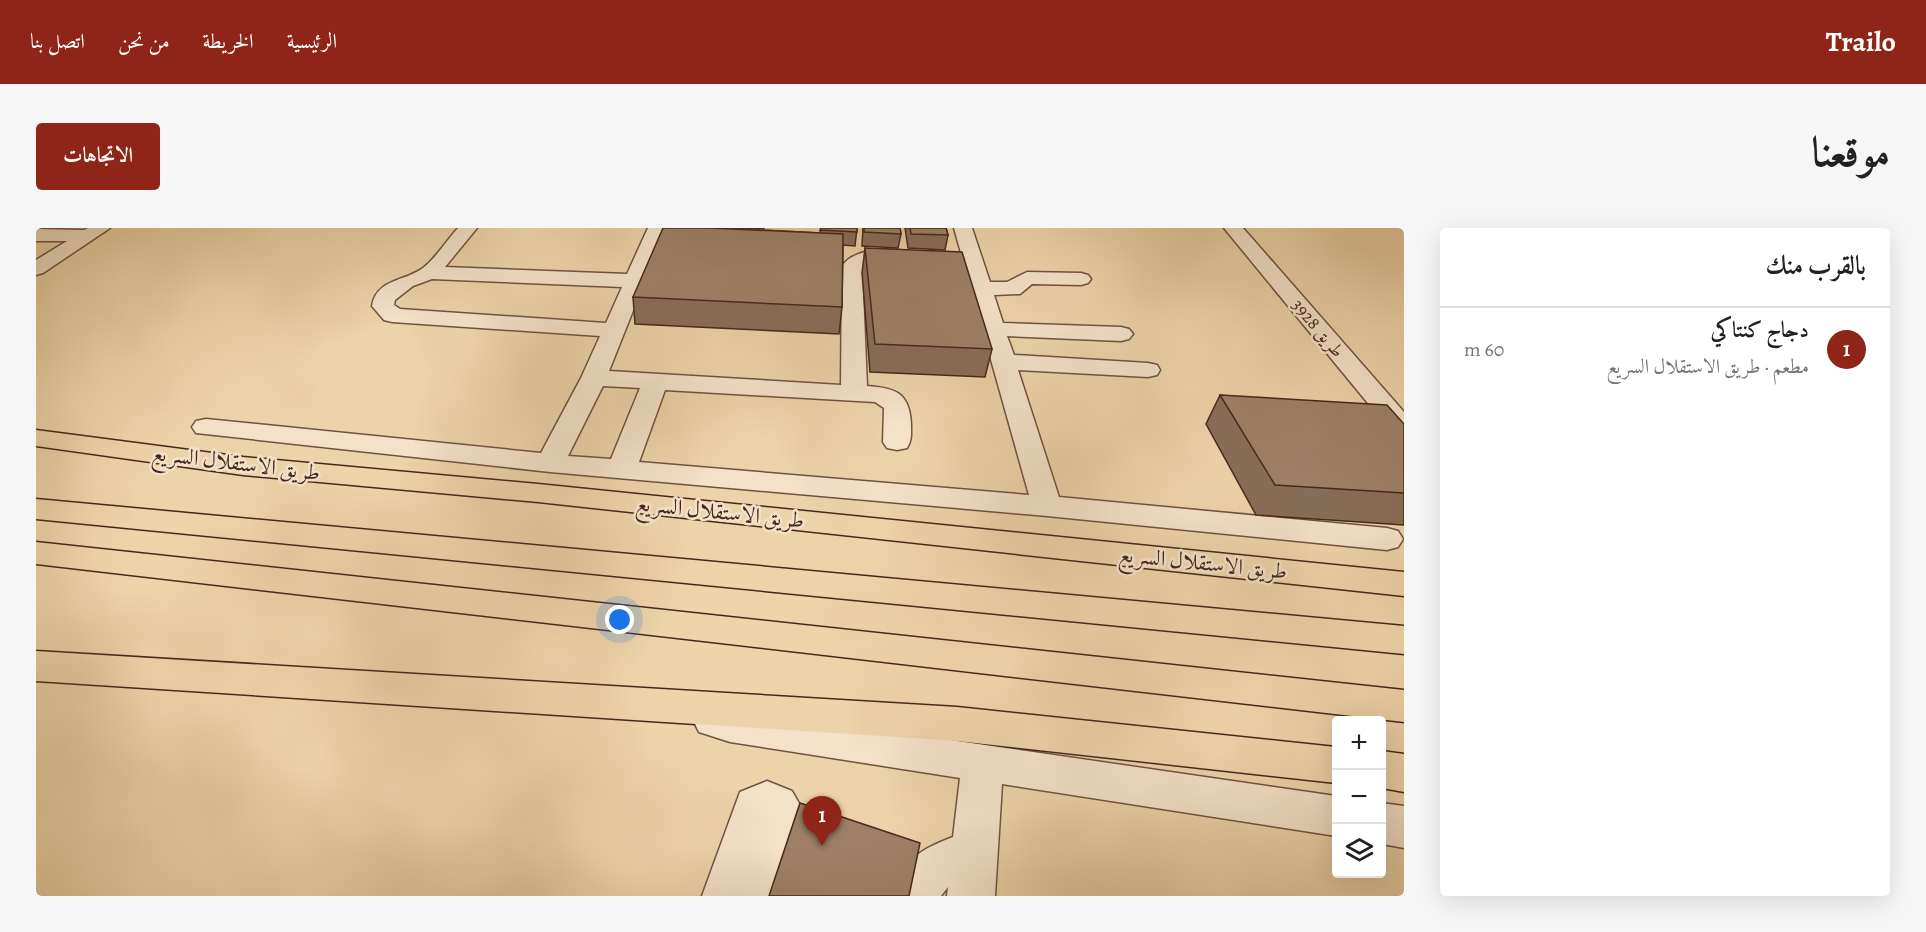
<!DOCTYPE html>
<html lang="ar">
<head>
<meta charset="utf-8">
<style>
	:root { --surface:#fff; --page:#f6f6f6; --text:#202124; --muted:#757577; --line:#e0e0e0; --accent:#8f2418 }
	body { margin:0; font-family:Alegreya,Amiri,serif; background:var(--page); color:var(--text); direction:rtl }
	.controls { position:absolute; right:18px; bottom:18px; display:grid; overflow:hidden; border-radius:6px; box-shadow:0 6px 24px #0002 }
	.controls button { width:54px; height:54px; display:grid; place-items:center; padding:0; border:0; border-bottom:2px solid var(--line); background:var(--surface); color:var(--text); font:30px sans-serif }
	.you { position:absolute; left:584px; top:392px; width:21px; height:21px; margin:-15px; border:4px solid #fff; border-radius:50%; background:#1a73e8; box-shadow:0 0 0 9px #1a73e833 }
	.badge { display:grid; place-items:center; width:39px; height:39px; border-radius:50%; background:var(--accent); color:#fff; font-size:20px; font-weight:700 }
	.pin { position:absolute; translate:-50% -50px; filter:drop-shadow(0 2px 3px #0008) }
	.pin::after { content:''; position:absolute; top:32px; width:21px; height:18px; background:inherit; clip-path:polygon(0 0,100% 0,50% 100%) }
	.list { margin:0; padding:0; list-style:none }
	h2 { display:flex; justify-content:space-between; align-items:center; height:78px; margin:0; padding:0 24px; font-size:26px }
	h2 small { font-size:20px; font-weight:400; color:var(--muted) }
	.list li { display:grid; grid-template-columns:39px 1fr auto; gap:18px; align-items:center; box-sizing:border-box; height:84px; padding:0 24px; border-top:2px solid var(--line) }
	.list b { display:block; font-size:22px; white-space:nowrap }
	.list p { margin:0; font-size:20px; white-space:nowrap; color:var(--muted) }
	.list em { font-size:20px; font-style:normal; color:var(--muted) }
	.icon { flex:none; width:33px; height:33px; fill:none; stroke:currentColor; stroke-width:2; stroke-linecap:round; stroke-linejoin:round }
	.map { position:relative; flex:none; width:1368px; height:668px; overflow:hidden; direction:ltr; border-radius:6px }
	header { display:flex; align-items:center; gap:36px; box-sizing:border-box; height:84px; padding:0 30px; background:var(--accent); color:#fff }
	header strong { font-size:28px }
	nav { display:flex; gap:33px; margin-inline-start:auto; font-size:21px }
	.intro { display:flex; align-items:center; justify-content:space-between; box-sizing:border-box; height:144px; padding:0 36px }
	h1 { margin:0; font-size:42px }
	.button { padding:15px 27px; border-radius:6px; background:var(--accent); color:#fff; font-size:21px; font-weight:700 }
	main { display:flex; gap:36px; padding:0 36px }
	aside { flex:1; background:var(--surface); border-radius:6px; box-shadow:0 6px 24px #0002 }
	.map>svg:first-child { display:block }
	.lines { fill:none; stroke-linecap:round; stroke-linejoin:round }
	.minor-casing { stroke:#705240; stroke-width:3 }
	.major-casing { stroke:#46271c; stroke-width:3 }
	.minor { fill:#f3e2c8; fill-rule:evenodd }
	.major { fill:#edd3aa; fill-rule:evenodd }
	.wall { fill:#876e58; stroke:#46271c; stroke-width:1.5 }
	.building { fill:#9d8066; stroke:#46271c; stroke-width:1.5 }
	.labels { text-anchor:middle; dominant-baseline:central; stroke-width:5; stroke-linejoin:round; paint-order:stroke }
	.far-street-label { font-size:18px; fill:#46271c; stroke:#f3e2c8 }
	.street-label { font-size:22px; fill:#46271c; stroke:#f3e2c8 }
</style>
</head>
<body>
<header>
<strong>Trailo</strong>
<nav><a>الرئيسية</a><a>الخريطة</a><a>من نحن</a><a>اتصل بنا</a></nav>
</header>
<div class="intro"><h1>موقعنا</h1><a class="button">الاتجاهات</a></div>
<main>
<aside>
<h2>بالقرب منك<small></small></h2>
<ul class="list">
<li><span class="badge">1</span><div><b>دجاج كنتاكي</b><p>مطعم · طريق الاستقلال السريع</p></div><em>60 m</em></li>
</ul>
</aside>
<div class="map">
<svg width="1368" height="668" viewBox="0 0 1368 668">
	<rect width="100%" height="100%" fill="#edd3aa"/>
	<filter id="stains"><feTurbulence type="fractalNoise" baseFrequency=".00333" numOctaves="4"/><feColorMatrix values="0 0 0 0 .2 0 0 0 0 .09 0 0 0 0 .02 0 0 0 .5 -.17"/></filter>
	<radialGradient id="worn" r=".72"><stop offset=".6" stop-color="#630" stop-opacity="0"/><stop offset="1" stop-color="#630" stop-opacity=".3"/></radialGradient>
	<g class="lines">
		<g class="minor-casing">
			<g id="minor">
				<polygon points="52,0 74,0 7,45 0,47 0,32 31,13 0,13 0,1 48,2"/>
				<path d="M422,0h19l-32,39 182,7 21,-46h18l-57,143 232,14 1,-119c14,-20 51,-18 72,-13l3,4 -3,4 -44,2 -8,5 5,118c29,2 43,7 44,39 0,9 1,15 -4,23l-10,2 -10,-2 -4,-6 1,-34 -9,-6 -210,-12 -26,72 390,33 -75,-267h18l18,54h17l20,-10 54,1 7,2 3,4 -3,4 -7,2 -49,-1 -12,10 -26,1 9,28 118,4 8,2 4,5 -4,5 -8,2 -114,-5 7,19 134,8 9,2 3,5 -3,5 -9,2 -130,-7 41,127 328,31 11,3 5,8 -5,8 -11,3 -340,-34 -497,-44 -354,-39 -4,-6 4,-6 10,-2 335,34 40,-75 19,-42 -208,-14 -8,-2 -12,-14c4,-27 34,-25 51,-38 13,-10 24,-28 35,-40zM396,51l190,8 -16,36 -206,-14 -6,-4 1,-5 18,-14zM567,158l37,2 -29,71 -43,-3z"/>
				<polygon points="1188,0 1207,0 1368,184 1368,209 1358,207"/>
				<path d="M677,475l17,5 606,88v40l-334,-52 -7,112h-48l1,-9 -7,9h-48c13,-38 24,-45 60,-59l7,-59 -230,-36 -31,-10 -6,-12 6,-12z"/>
				<polygon points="731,553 756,563 768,584 747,668 666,668 704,564"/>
				<polygon points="1346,575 1368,578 1368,620 1346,616"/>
			</g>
		</g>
		<g class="major-casing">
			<g id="major">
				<polygon points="0,202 207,229 502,256 1368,344 1368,368 502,274 207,247 0,218"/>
				<polygon points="0,271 1368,398 1368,426 0,291"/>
				<polygon points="0,314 1368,462 1368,494 0,336"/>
				<polygon points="0,423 921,479 1300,519 1300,555 921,513 0,453"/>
				<polygon points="1346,523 1368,526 1368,564 1346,560"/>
			</g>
		</g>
		<use href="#minor" class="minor"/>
		<use href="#major" class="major"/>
	</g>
	<g class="wall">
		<polygon points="688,0 728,0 727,2 784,5 785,0 821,0 819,18 807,17 806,79 803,106 599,96 597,69"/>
		<polygon points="827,0 864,0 865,6 862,20 826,18"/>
		<polygon points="869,0 910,0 912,7 909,22 872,20"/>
		<polygon points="829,20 956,121 949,149 834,144 826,45"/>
		<polygon points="1184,167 1368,196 1368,297 1220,287 1170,196"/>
	</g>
	<g class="building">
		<polygon points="627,0 674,0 807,6 806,79 597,69"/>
		<polygon points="701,0 724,0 724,1"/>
		<polygon points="785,0 821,0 821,4 784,2"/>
		<polygon points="828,0 864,0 865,6 828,4"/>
		<polygon points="874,0 910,0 912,7 875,6"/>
		<polygon points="829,20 926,24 956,121 839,116"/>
		<polygon points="1184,167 1351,177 1368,196 1368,265 1239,257"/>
		<polygon points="764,575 884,615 873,668 733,668"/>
	</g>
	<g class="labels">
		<g class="far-street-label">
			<text transform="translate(1282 100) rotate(50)">طريق 3928</text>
		</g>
		<g class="street-label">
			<text transform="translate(200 235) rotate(7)">طريق الاستقلال السريع</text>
			<text transform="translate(684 284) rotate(6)">طريق الاستقلال السريع</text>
			<text transform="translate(1167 335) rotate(6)">طريق الاستقلال السريع</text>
		</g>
	</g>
	<rect width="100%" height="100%" filter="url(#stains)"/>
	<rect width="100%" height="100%" fill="url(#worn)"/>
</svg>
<div class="controls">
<button>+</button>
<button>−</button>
<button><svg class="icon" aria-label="layers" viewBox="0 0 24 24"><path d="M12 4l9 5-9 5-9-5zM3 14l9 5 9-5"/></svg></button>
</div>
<div class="you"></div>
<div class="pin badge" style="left:786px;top:618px">1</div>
</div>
</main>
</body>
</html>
